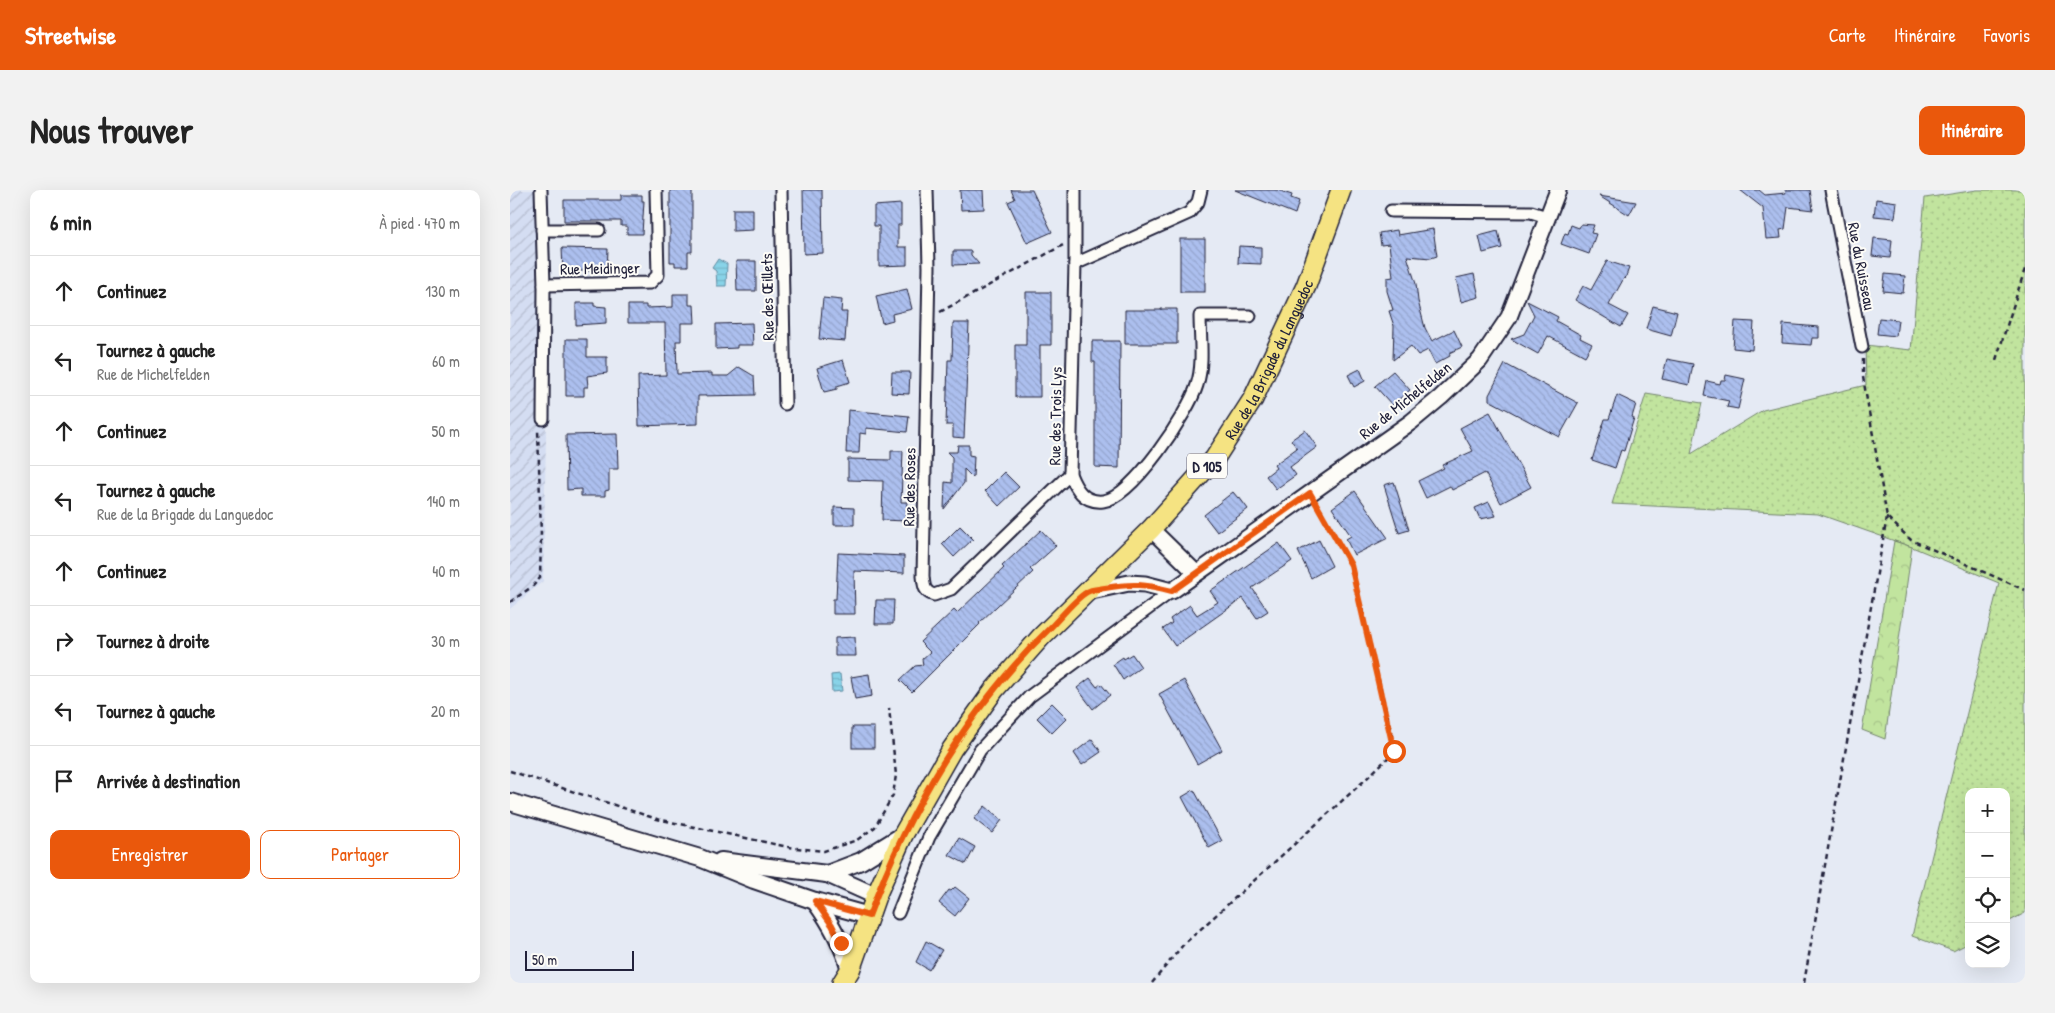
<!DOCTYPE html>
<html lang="fr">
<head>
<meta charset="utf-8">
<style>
	:root { --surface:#fff; --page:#f2f2f2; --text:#222; --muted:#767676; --line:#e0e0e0; --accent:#ea580c }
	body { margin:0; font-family:"Patrick Hand",sans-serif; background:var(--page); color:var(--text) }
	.controls { position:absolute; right:15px; bottom:15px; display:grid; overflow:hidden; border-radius:10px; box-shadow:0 5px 20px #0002 }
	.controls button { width:45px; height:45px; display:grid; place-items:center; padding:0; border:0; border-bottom:1px solid var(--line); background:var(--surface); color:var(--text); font:25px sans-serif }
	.scale { position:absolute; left:15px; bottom:12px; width:109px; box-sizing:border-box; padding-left:5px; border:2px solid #22223b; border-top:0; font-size:14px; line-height:18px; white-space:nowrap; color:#22223b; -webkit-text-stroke:4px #fdfcf7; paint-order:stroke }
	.stop { position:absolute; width:15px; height:15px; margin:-11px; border:4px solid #ea580c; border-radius:50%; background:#fff }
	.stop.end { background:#ea580c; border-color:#fff; box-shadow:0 1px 5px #0008 }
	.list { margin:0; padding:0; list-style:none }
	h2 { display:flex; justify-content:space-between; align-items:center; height:65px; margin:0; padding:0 20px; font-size:21px }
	h2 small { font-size:16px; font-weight:400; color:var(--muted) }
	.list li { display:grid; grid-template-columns:32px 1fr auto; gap:15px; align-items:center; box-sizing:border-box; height:70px; padding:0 20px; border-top:1px solid var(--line) }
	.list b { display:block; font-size:19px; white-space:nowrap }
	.list p { margin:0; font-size:16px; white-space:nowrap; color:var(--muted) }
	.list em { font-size:16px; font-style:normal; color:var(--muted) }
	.actions { display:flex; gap:10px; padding:15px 20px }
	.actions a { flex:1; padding:11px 0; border:1px solid var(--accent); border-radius:10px; text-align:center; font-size:18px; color:var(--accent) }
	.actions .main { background:var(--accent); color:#fff }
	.icon { flex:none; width:28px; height:28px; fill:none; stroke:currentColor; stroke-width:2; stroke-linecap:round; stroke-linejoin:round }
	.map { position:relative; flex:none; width:1515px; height:793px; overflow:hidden; border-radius:10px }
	header { display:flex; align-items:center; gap:30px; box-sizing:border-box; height:70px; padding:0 25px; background:var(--accent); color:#fff }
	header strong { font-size:24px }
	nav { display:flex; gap:28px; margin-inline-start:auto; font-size:18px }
	.intro { display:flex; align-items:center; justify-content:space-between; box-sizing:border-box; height:120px; padding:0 30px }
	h1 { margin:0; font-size:35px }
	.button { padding:12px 22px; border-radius:10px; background:var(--accent); color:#fff; font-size:18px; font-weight:700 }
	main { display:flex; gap:30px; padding:0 30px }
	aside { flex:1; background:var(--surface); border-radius:10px; box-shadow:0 5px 20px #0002 }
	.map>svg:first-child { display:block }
	.industrial { fill:url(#industrial-furrows) }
	.grass { fill:url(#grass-dots); stroke:#72836c }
	.forest { fill:url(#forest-crowns); stroke:#72836c }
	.water { fill:url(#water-rules); stroke:#5f8ca3 }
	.building { fill:url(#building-back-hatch); stroke:#22223b }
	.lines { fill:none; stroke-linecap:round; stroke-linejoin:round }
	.minor-casing { stroke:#22223b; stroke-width:15 }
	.tertiary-casing { stroke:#22223b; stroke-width:19 }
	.secondary-casing { stroke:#22223b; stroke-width:20 }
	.primary-casing { stroke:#22223b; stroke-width:22 }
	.path { stroke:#22223b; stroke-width:2.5; stroke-dasharray:5 4; stroke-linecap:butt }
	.minor { stroke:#fdfcf7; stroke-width:11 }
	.tertiary { stroke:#fdfcf7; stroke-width:15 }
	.secondary { stroke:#fdfcf7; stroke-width:16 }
	.primary { stroke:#f5e382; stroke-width:19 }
	.route { stroke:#ea580c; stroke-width:6 }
	.labels { text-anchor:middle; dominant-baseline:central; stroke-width:4; stroke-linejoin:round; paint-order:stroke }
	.shield { fill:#fdfcf7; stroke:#646373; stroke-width:1 }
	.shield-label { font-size:15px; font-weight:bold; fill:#22223b }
	.street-label { font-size:16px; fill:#22223b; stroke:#fdfcf7 }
</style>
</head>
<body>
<header>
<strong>Streetwise</strong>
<nav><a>Carte</a><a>Itinéraire</a><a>Favoris</a></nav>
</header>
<div class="intro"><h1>Nous trouver</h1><a class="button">Itinéraire</a></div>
<main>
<aside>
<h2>6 min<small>À pied · 470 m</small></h2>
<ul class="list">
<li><svg class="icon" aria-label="ahead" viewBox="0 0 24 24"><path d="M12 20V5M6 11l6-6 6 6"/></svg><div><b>Continuez</b></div><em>130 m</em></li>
<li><svg class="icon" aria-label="left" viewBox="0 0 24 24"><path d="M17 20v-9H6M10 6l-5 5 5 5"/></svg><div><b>Tournez à gauche</b><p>Rue de Michelfelden</p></div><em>60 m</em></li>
<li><svg class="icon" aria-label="ahead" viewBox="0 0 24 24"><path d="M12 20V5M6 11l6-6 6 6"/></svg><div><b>Continuez</b></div><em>50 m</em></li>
<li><svg class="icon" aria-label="left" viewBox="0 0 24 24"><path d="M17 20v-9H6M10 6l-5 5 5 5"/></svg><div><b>Tournez à gauche</b><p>Rue de la Brigade du Languedoc</p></div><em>140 m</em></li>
<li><svg class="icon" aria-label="ahead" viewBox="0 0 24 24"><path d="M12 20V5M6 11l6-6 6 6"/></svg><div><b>Continuez</b></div><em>40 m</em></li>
<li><svg class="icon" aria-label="right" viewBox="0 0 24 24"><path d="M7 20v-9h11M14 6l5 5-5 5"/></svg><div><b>Tournez à droite</b></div><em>30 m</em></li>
<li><svg class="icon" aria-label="left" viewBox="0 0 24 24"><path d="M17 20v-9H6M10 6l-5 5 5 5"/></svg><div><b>Tournez à gauche</b></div><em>20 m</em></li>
<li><svg class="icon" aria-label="arrive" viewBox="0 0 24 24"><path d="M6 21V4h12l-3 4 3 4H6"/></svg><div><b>Arrivée à destination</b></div></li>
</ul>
<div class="actions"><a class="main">Enregistrer</a><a>Partager</a></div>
</aside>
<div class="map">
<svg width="1515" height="793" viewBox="0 0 1515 793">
	<defs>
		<pattern id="industrial-furrows" width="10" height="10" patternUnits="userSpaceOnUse" patternTransform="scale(1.25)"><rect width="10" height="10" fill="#d4ddf2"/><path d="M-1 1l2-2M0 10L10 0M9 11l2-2" fill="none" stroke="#b6bdd0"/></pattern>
		<pattern id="grass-dots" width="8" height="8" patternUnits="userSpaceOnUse" patternTransform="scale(1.25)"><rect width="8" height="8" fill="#c1e49e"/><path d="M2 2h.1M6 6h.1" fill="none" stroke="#a6c389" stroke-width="1.8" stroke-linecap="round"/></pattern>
		<pattern id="forest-crowns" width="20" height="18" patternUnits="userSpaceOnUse" patternTransform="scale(1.25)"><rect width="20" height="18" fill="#c1e49e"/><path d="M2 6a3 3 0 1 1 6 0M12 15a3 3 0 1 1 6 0" fill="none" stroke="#a6c389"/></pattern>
		<pattern id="water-rules" width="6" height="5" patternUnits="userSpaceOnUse" patternTransform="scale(1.25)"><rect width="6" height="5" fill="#88d3e8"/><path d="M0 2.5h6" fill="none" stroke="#75b5c8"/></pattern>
		<pattern id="building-back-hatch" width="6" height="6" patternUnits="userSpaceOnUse" patternTransform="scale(1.25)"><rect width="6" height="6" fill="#acbfee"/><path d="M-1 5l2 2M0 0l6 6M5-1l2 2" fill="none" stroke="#94a4cd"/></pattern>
	</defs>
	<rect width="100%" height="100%" fill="#e5eaf4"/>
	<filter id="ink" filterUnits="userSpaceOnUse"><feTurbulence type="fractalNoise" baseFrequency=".02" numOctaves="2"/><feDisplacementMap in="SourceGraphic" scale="10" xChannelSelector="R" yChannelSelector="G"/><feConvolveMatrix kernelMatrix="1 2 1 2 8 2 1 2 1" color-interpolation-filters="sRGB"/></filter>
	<g filter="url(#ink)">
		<polygon class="industrial" points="0,0 31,0 36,247 33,391 0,419"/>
		<polygon class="grass" points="1467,0 1515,0 1515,723 1496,733 1496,602 1459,602 1459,753 1443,761 1402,746 1489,393 1402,357 1308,324 1102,314 1136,204 1192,213 1181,264 1253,220 1356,195 1355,155 1401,160 1415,8"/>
		<polygon class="forest" points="1384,351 1402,357 1375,549 1352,540"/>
		<g class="water">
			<polygon points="208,69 217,74 216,96 207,96 206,81 202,78"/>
			<polygon points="330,484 332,501 322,502 321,485"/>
		</g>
		<g class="building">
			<polygon points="160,0 182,0 182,62 178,62 178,76 165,76 165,72 160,72"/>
			<polygon points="293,0 312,0 313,63 294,64"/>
			<polygon points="450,0 473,0 474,19 451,20"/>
			<polygon points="501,0 522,0 542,42 517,53 498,12 505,9"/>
			<polygon points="725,0 767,0 782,5 781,8 789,11 785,24"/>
			<polygon points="1230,0 1249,0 1255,5 1276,3 1275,0 1300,0 1303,20 1278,17 1275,39 1270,40 1271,48 1256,49 1253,18"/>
			<polygon points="111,5 132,5 132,11 134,11 132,44 117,44 117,36 111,36 111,31 54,31 54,10 111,10"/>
			<polygon points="1089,6 1126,12 1119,25"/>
			<polygon points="1366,9 1387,12 1385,28 1364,26"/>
			<polygon points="391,14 391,35 388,35 388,57 397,57 397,75 369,76 369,36 364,36 364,16"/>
			<polygon points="223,19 243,19 243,40 223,41"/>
			<polygon points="1071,34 1084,35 1081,43 1086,44 1079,64 1051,54 1055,43 1058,44 1061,35 1069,38"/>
			<polygon points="923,39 927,66 921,68 897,66 906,94 908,111 915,138 922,151 944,140 952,157 939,163 940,166 925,174 918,160 908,165 901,156 883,170 884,136 879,121 883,120 877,101 877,88 883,87 879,54 871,55 869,43 887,40 888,45"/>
			<polygon points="988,41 992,58 973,63 969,46"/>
			<polygon points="1364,48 1382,50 1380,68 1362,66"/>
			<rect x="670" y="49" width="25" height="53"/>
			<polygon points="729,56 751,57 751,74 728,73"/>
			<polygon points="52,58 98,59 97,81 53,81"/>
			<polygon points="443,61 461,61 461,65 469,74 443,75"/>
			<polygon points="226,71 246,71 246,101 227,101"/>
			<polygon points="1097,71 1119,78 1115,89 1114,88 1099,115 1118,125 1111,137 1065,110 1073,96 1081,100"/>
			<polygon points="964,84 969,107 951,112 946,88"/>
			<polygon points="1375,84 1395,86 1393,103 1373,101"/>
			<polygon points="397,99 402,119 382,124 383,130 372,133 366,106"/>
			<polygon points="516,102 541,102 541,155 530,155 530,207 505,207 505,155 516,155"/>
			<polygon points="163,104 179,104 179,115 184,115 185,133 171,133 171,151 166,151 167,184 202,183 202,186 218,186 229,177 244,186 245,205 188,206 188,234 129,236 128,186 156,185 155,133 118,133 118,115 136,115 136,118 163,117"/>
			<polygon points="313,108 332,110 331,122 337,122 335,151 309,149"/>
			<polygon points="1017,111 1048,127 1046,131 1071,145 1070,148 1082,154 1075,166 1038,146 1028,164 1001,149 1014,144 1024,125"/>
			<polygon points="66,113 84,113 84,116 96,117 96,133 66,135"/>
			<polygon points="1143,116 1167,122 1161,146 1136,139"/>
			<polygon points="651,119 667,119 667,154 615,154 615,120 651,120"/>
			<polygon points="1369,128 1388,130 1386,146 1367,144"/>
			<polygon points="1225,131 1244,132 1242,160 1223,158"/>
			<polygon points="242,133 243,155 227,155 227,158 206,159 206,134"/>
			<polygon points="443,133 459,133 454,248 443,247 443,235 436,235 438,170 442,170"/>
			<polygon points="1273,134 1309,137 1309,148 1302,148 1301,155 1272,153"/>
			<polygon points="56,149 77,149 77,167 97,167 97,183 77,186 78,197 74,197 74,206 56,206"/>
			<polygon points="582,151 610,151 609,278 585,277 585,172 582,172"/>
			<polygon points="1157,169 1183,174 1179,195 1152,189"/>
			<polygon points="333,170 340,192 327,196 327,199 314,202 307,178"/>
			<polygon points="995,174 1068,213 1049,247 979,210 979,205"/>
			<polygon points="850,179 855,191 844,197 838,185"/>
			<polygon points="883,181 900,200 882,215 865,196"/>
			<polygon points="382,182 400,182 399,204 381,203"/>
			<polygon points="1216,185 1235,189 1228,219 1217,217 1219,211 1194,206 1197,191 1210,194 1211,190 1215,190"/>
			<polygon points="1107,205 1126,214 1122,227 1124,228 1114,261 1111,260 1105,278 1082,270 1095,229 1099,229"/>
			<polygon points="338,220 399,226 397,242 356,238 356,244 350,243 349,263 336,263"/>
			<polygon points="980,222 1021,297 991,313 975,283 942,300 940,296 916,308 908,291 934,278 932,275 963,261 950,238"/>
			<polygon points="795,240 807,257 780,277 786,285 766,299 756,286 766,278 764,275 787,258 781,250"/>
			<polygon points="107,244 108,279 99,279 99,300 95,301 95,306 71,306 71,299 57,300 56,245"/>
			<polygon points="448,255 459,255 459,265 464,266 463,288 454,279 454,293 434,319 435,292 442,293 442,267 437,262 447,262"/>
			<polygon points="381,261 393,261 391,312 397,312 396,331 372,330 373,291 338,290 338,269 381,270"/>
			<polygon points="494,282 509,297 489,316 475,301"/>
			<polygon points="884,292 899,340 889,343 874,295"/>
			<polygon points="845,301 878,348 844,365 836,349 841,346 822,318"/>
			<polygon points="723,302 728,308 729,307 738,319 707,342 694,325"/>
			<polygon points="979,312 986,326 970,329 965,318"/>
			<polygon points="324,317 344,318 344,335 324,335"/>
			<polygon points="450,336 463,349 444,367 432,354"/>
			<polygon points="531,340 546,356 520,379 523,382 469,433 470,434 402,502 390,490 405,476 413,475 412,469 420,462 410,452 444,420 447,423 494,378 492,376"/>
			<polygon points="809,350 822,376 801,388 788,361"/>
			<polygon points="769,353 782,371 742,398 758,421 747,428 733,408 665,456 653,439 662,433 660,429 680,415 687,425 708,412 700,401"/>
			<polygon points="328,363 394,366 394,383 344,381 345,424 323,424 323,409 326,409"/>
			<polygon points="366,410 384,410 383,434 365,434"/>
			<polygon points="345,447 346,466 325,466 325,448"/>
			<polygon points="622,464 631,477 613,490 603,474 613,467 614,469"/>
			<polygon points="359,484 362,506 345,509 341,487"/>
			<polygon points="580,488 587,497 591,494 600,505 583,519 567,498"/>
			<polygon points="674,490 712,560 687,574 649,504"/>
			<polygon points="542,513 557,528 542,543 527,528"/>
			<rect x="342" y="537" width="22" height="21"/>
			<polygon points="582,549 591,562 572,575 564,563"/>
			<polygon points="684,600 712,651 699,658 672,607"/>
			<polygon points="475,616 492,630 482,643 464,629"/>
			<polygon points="449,648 465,657 456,674 439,665"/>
			<polygon points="445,697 459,708 445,726 429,713 439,700 441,701"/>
			<polygon points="416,751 432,760 419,780 406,772"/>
		</g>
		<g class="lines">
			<g class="minor-casing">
				<g id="minor">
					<polyline points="31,0 34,95 33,229"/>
					<polyline points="271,0 275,214"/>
					<path d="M417,0l2,77 -6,309c1,10 1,16 11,19l17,-6 119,-115"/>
					<path d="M565,0v74l-5,210c6,15 14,29 33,27 29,-3 86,-89 94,-116 7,-21 3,-47 3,-69h50"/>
					<polyline points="1321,0 1352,157"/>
					<polyline points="881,21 1021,22 1037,27"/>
					<polyline points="32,40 89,40"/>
					<polyline points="565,74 679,23 688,12 691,0"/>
					<polyline points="34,95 140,93 148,85 146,0"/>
					<polyline points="388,723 419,647 470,560 520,506 662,401"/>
				</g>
			</g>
			<g class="tertiary-casing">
				<g id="tertiary">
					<polyline points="641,339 686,383"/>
					<polyline points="577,402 619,393 635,394 662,401 901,232 931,207 970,170 999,127 1048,0"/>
				</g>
			</g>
			<g class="secondary-casing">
				<g id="secondary">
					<polyline points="0,612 190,668 244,690 305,711 359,726"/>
					<polyline points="211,671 317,684 366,706"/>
					<polyline points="317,684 351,671 393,645"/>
					<path d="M305,711c16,22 28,43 35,69"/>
				</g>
			</g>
			<g class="primary-casing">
				<g id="primary">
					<path id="s1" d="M332,793l8,-13 26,-74 27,-61 49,-86 42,-59 47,-53 110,-108 64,-71 38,-59 53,-113 35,-96"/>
				</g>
			</g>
			<g class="path">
				<polyline points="430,122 553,55"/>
				<polyline points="1353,169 1353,187 1377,327 1401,350 1515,400"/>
				<polyline points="1486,170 1515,79"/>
				<polyline points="0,412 23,396 30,388 31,347 28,239"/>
				<polyline points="0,581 147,629 278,657 314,661 347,650 365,637 383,605 386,585 379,518"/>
				<polyline points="642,793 673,755 855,590 885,561 841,375 807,315"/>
				<polyline points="1294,793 1377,327"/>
			</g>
			<use href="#minor" class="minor"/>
			<use href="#tertiary" class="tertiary"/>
			<use href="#secondary" class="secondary"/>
			<use href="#primary" class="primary"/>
		</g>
	</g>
	<g class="lines" filter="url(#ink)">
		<path class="route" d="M331,753l-9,-18 -17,-24 54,15c39,-106 100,-210 182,-289 10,-10 24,-28 36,-35 4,-3 12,-3 18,-4 27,-5 40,-4 67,3l138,-98 41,72 43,186"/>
	</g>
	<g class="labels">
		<rect class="shield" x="677" y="263.5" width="40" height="25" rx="4"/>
		<g class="shield-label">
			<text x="697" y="276">D 105</text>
		</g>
		<g class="street-label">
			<text transform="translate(1352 76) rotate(79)">Rue du Ruisseau</text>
			<text transform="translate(90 78) rotate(-1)">Rue Meidinger</text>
			<text transform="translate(257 107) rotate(-91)">Rue des Œillets</text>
			<text stroke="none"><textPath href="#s1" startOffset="765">Rue de la Brigade du Languedoc</textPath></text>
			<text transform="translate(895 210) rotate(-39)">Rue de Michelfelden</text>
			<text transform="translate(545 226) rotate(-89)">Rue des Trois Lys</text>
			<text transform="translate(399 297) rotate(-89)">Rue des Roses</text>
		</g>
	</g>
</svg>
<div class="controls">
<button>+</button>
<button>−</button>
<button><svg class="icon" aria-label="locate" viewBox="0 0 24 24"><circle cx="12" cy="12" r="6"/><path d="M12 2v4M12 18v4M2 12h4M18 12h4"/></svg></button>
<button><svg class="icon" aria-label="layers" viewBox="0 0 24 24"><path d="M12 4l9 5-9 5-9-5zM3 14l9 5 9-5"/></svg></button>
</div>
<div class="scale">50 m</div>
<div class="stop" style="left:884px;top:561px"></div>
<div class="stop end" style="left:331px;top:753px"></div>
</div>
</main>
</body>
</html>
